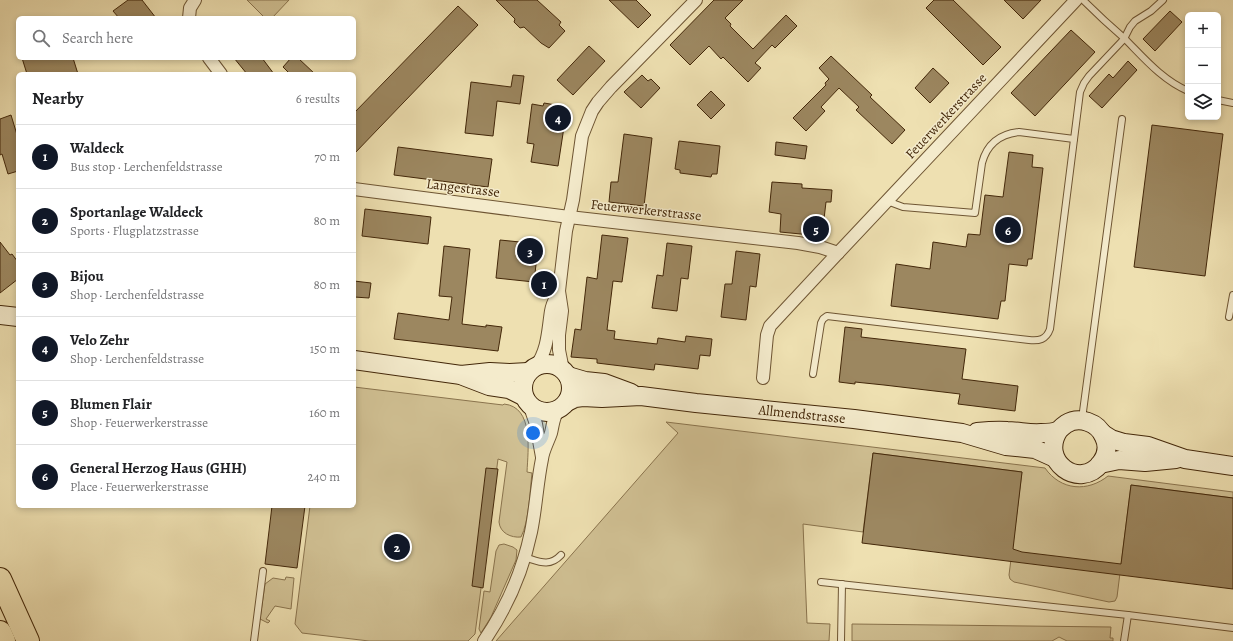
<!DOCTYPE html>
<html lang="en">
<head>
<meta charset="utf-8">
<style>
	:root { --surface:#fff; --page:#f2f2f2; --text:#202124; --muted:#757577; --line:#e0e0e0; --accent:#111827 }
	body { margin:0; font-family:Alegreya,serif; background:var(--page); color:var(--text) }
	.controls { position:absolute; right:12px; top:12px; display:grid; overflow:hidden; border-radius:6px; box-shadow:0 2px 6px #0003 }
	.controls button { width:36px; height:36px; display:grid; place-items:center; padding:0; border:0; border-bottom:1px solid var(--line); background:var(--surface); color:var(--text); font:20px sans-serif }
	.you { position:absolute; left:533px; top:433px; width:14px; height:14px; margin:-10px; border:3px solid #fff; border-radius:50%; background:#1a73e8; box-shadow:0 0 0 6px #1a73e833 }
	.badge { display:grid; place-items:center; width:26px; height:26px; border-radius:50%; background:var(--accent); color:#fff; font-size:13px; font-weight:700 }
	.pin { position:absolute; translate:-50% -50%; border:2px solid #fff; box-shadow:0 1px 4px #0006 }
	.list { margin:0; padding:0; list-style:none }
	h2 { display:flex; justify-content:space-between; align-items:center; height:52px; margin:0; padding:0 16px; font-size:17px }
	h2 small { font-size:13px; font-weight:400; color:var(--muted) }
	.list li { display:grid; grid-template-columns:26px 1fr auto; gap:12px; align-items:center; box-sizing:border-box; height:64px; padding:0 16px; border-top:1px solid var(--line) }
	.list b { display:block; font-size:15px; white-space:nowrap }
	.list p { margin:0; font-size:13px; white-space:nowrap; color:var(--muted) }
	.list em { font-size:13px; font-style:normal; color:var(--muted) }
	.icon { flex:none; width:22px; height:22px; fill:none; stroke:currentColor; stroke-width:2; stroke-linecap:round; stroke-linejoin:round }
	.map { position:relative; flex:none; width:1233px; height:641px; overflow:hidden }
	.search { position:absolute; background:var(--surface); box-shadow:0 2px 6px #0003; left:16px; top:16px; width:340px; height:44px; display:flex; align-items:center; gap:10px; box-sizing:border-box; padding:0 14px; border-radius:6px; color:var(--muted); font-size:15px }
	.panel { position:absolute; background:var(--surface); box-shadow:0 2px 6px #0003; left:16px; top:72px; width:340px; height:436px; border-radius:6px }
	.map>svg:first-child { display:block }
	.green { fill:#d1c194; stroke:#8a744e }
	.building { fill:#9c8760; stroke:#432709 }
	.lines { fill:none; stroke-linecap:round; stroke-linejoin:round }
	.service-casing { stroke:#6e5533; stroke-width:8 }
	.minor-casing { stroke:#6e5533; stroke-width:14 }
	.secondary-casing { stroke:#432709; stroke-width:20 }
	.motorway-casing { stroke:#432709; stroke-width:24 }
	.service { stroke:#f4ebcc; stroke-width:6 }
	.minor { stroke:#f4ebcc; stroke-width:12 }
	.secondary { stroke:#f4ebcc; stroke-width:18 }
	.motorway { stroke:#eee0b1; stroke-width:22 }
	.labels { text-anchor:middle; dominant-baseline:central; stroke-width:3; stroke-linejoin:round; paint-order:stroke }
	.street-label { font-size:14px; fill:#432709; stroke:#f4ebcc }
</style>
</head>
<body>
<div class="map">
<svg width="1233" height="641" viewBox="0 0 1233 641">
	<rect width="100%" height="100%" fill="#eee0b1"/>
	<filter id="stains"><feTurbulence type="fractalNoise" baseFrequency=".005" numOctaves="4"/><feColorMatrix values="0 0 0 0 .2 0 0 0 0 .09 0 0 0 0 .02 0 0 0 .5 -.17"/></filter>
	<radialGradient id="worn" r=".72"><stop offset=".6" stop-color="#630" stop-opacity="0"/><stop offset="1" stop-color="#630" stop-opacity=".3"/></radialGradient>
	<g class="green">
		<polygon points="247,0 289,0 272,18 265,18"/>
		<path d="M354,387l149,18 1,-1c30,3 24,46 23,68l5,1c-2,17 -3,49 -11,64 -10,1 -21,-4 -22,-15l8,-60 -9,-3 -23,175 -7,7h-99l-67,-8 -7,-9 15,-118h44z"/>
		<path d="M666,422l379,46c16,23 43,24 63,8l125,16v6l-102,-13 -14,112 -2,4 -6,1 -95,-20 -4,-3 -1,-4 13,-103 -149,-19 -10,79 -60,-8 4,99 23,1 -1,17h-333l182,-208z"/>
		<polygon points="504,544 513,547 517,550 516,560 491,617 481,633 479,629 484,591 490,592 496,551 499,545"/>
		<polygon points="286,577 294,578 291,609 275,606 266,619 270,621 268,623 260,619 265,584 273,578 285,580"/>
		<polygon points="852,624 1111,627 1110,638 1113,638 1113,641 1067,641 1059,637 1052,641 852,641"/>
	</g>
	<g class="building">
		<polygon points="128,0 142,0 156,18 119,18 113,11"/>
		<polygon points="496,0 537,0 561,22 559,25 565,31 549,48 541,43 524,27 520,28 514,22 515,19"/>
		<polygon points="609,0 636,0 651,15 638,28"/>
		<polygon points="714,0 743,0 725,18 731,24 730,26 753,49 786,15 797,26 775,48 772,45 755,63 761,68 748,82 723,57 721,59 709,46 690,65 670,45"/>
		<polygon points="934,0 953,0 1001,47 983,65 926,8"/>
		<polygon points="1004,0 1041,0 1023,19"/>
		<polygon points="458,6 478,25 354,154 354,113"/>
		<polygon points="1170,11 1182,22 1155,51 1143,39"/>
		<polygon points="1071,30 1095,52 1035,116 1011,93"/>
		<polygon points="589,46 605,61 573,95 557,80"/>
		<polygon points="831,56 872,95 870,97 905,130 892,144 856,110 859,107 839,88 821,107 825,111 806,131 793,118 826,85 825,83 829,79 819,68"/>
		<polygon points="22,58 73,58 78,74 27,74"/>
		<polygon points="234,58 262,58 274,74 247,74"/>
		<polygon points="291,58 298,58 315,74 290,74 283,67"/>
		<polygon points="1128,61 1137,70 1102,108 1089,96 1109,74 1113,78"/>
		<polygon points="933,68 949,83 930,103 915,88"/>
		<polygon points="513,75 524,76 520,104 497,101 493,136 465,133 471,82 511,87"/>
		<polygon points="642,75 648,81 651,79 660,88 641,108 624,92"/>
		<polygon points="711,91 725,105 711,119 697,105"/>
		<polygon points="544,103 562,106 560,127 564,127 558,166 531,162 534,144 527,143 532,104 543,106"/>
		<polygon points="11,115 18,138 18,171 8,174 2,154 0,155 0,119"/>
		<polygon points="1152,125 1223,134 1205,276 1134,267"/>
		<polygon points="624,134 652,138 644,206 609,202 611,182 618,182"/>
		<polygon points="679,141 720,146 717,174 712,174 711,177 680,173 680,170 675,169"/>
		<polygon points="776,142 807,146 805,159 775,155"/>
		<polygon points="398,147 492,159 488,187 394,175"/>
		<polygon points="1009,152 1033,155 1032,167 1043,168 1032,259 1028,259 1027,266 1009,264 1005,301 1001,301 998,319 891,306 896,264 930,269 933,242 966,247 968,234 980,235 985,195 1003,197"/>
		<polygon points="772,182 802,184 802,188 832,190 831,202 826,202 822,236 780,232 781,214 769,212"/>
		<polygon points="365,209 431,217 428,244 362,236"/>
		<polygon points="602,235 628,238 622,282 613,281 607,330 615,331 614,339 657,344 658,338 685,342 686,336 712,339 710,356 700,355 698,369 655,364 654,370 597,363 597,359 571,357 575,329 581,330 587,277 597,279"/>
		<polygon points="500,240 520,242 519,245 535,247 534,255 537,256 534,282 496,278"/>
		<polygon points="0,242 10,255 12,254 18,262 18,279 0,293"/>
		<polygon points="667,243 692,246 688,279 681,278 677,311 652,308 657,275 663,276"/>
		<polygon points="444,246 470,249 462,324 486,327 486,325 502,327 498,351 394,339 398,313 449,320 452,297 439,296"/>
		<polygon points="736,251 760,254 756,287 750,286 746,320 721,317 725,284 732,284"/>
		<polygon points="354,281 371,283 369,298 354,297"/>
		<polygon points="845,327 862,329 861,337 966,349 962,379 1018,386 1015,411 958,404 960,394 884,385 855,382 855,384 839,382"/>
		<polygon points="873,453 1022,472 1013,549 1022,552 1121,564 1131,485 1233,498 1233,589 862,543"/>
		<polygon points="486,468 498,469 483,588 472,586"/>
		<polygon points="272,506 305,506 297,568 265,564"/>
	</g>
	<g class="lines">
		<g class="service-casing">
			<g id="service">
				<path d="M1083,0c13,13 27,26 41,38 19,19 38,42 64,53"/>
				<polyline points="1218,100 1233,103"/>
				<path d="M887,201l16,6 72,6 7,-50c5,-19 18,-29 37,-31l55,7"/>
				<polyline points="1229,317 1233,295"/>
				<path d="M813,374l8,-51 2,-4 4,-3 202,24c10,1 17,0 21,-11l30,-237 4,-9 5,-7 35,-37 6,-12 5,-6 16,-10 12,-11"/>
				<polyline points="1082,419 1122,119"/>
				<path d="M524,557c14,4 25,11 37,-2"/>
				<polyline points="821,582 1128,615 1233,628"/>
				<polyline points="254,641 263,571"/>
				<polyline points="841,641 842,584"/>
				<polyline points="1124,641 1128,615"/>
			</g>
		</g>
		<g class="minor-casing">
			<g id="minor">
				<polyline points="189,18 190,8 195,0"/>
				<polyline points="209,58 221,74"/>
				<polyline points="354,189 569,217 798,243 820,247 838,253"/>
				<path d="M536,366c12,-16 12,-36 15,-55 1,-7 5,-14 8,-20"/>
				<polyline points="563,370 559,350 559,335 562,311 559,291 566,231 573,200 582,136 592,111 598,102 611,87 696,0"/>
				<polyline points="763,378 767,335 770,326 838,253 1076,0"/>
				<polyline points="530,407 536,424 542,457"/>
				<path d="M484,641c22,-32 39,-71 47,-109 5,-24 6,-49 11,-73 1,-9 6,-17 9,-26 2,-8 2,-15 7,-23"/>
			</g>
		</g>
		<g class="secondary-casing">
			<g id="secondary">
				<polyline points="0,315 18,317"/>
				<polyline points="354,360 461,375 490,372 510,373 528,372"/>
				<circle cx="547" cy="388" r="24"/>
				<polyline points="463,376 489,386 509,389 523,396"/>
				<polyline points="568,376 585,381 604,383 631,393"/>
				<path id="s1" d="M567,402l8,-4 8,-1 19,1 39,-2 55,7 158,16 108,14 44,13 29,3 20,9"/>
				<path d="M977,432c10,-1 20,-2 30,-1 12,0 22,3 34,2 6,0 13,0 18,-3 2,-2 4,-4 7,-6 13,-8 32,-2 38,13 4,8 3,18 -3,26 -21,28 -63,-2 -42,-33"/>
				<polyline points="1103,434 1111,439 1124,443 1148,446 1185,459 1233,466"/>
				<polyline points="1100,464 1119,460 1145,462 1176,459"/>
			</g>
		</g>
		<g class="motorway-casing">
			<g id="motorway">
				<polyline points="0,579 28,641"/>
				<polyline points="0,632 4,641"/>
			</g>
		</g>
		<use href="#service" class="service"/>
		<use href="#minor" class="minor"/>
		<use href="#secondary" class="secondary"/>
		<use href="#motorway" class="motorway"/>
	</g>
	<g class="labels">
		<g class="street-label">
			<text transform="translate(946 116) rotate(-47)">Feuerwerkerstrasse</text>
			<text transform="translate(463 188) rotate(7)">Langestrasse</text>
			<text transform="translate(646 210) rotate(6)">Feuerwerkerstrasse</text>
			<text stroke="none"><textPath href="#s1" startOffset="237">Allmendstrasse</textPath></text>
		</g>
	</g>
	<rect width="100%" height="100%" filter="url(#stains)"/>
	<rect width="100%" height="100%" fill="url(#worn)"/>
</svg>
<div class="controls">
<button>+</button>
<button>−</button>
<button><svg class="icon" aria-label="layers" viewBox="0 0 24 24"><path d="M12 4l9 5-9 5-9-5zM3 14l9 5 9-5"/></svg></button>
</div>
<div class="you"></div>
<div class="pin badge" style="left:544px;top:284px">1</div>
<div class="pin badge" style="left:397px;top:547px">2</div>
<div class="pin badge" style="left:530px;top:251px">3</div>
<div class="pin badge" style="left:558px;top:118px">4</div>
<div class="pin badge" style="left:816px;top:229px">5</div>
<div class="pin badge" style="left:1008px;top:230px">6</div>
<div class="search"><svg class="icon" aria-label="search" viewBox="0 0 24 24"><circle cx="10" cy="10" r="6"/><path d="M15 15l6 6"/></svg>Search here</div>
<section class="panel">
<h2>Nearby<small>6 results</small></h2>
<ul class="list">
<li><span class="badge">1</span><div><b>Waldeck</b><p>Bus stop · Lerchenfeldstrasse</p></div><em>70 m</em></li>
<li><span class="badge">2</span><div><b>Sportanlage Waldeck</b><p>Sports · Flugplatzstrasse</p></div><em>80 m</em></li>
<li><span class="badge">3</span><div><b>Bijou</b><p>Shop · Lerchenfeldstrasse</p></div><em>80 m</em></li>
<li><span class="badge">4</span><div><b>Velo Zehr</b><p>Shop · Lerchenfeldstrasse</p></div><em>150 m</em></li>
<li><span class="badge">5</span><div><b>Blumen Flair</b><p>Shop · Feuerwerkerstrasse</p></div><em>160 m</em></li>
<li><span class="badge">6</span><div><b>General Herzog Haus (GHH)</b><p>Place · Feuerwerkerstrasse</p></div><em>240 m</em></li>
</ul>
</section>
</div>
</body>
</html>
